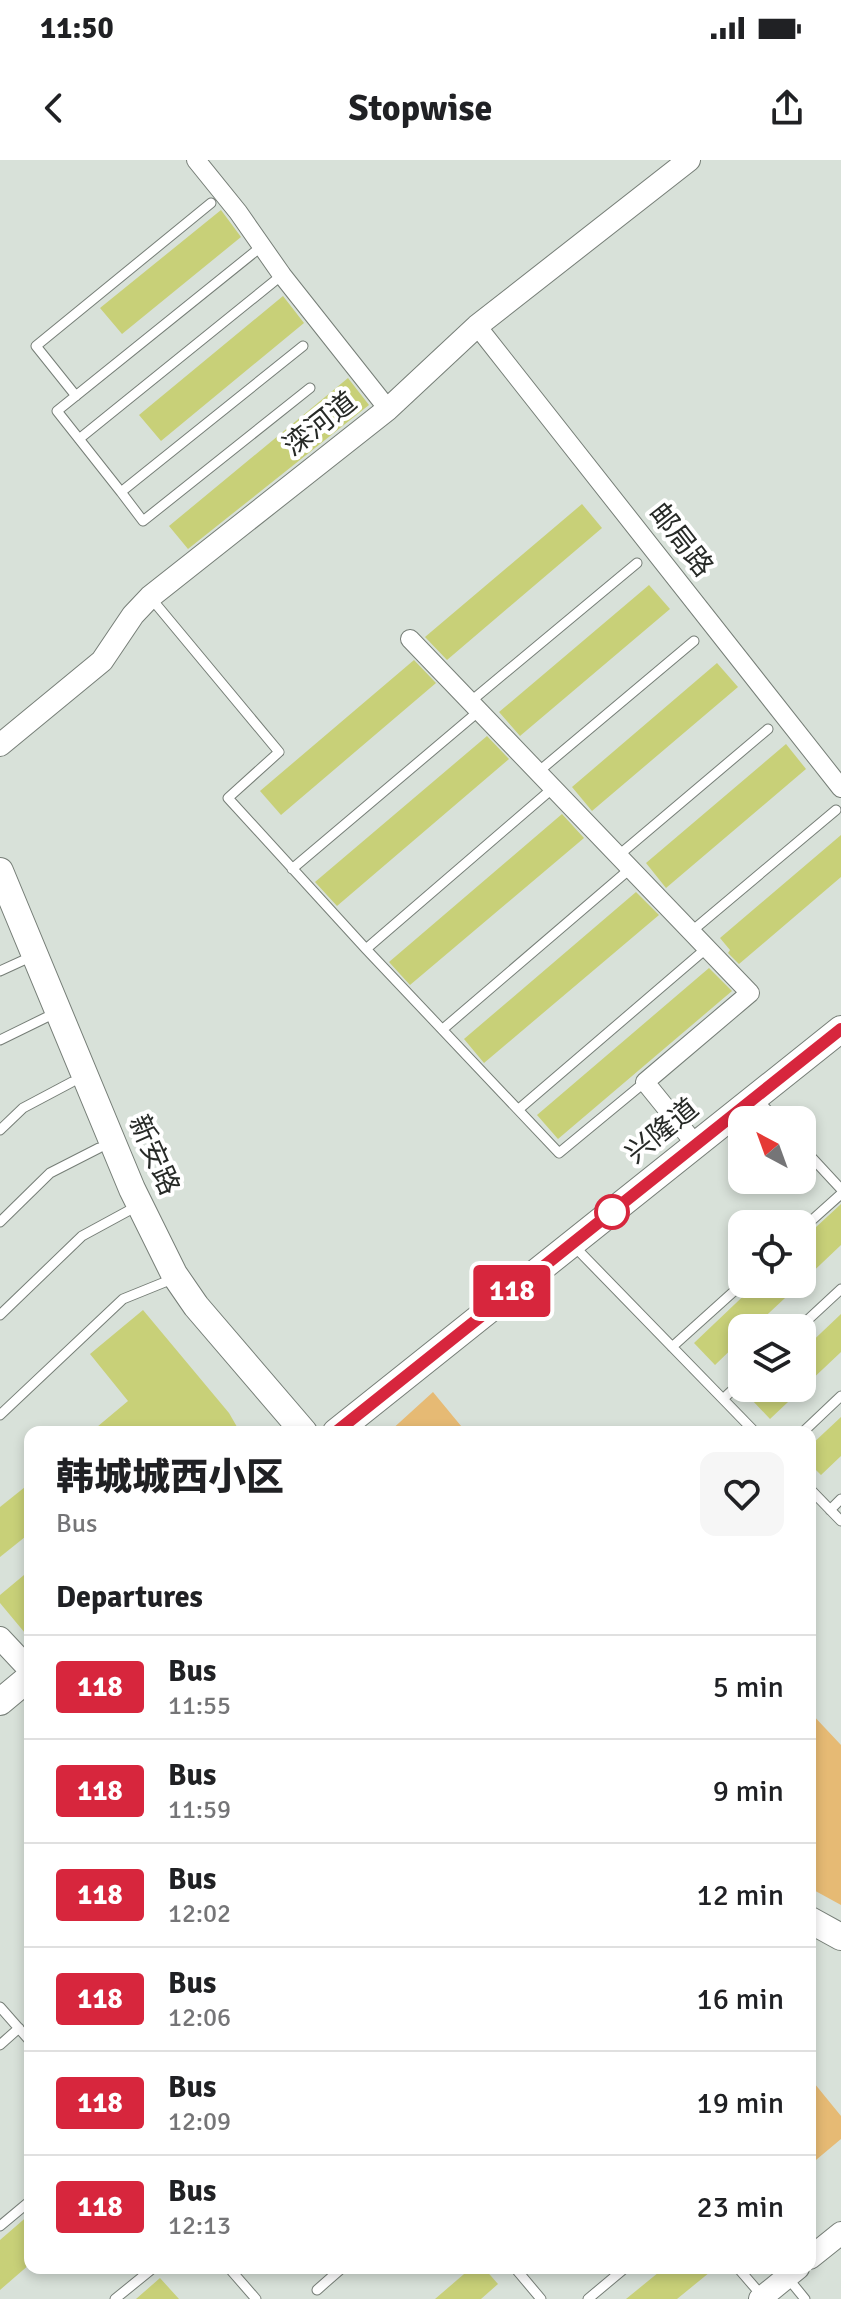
<!DOCTYPE html>
<html lang="en">
<head>
<meta charset="utf-8">
<style>
	body { margin:0; font-family:Signika,"Noto Sans SC",sans-serif; background:#f6f6f6; color:#202124; height:100vh; display:flex; flex-direction:column; font-size:30px; white-space:nowrap }
	* { box-sizing:border-box; margin:0 }
	p { font-size:26px; color:#757577 }
	.icon { flex:none; width:44px; height:44px; fill:none; stroke:currentColor; stroke-width:2; stroke-linecap:round; stroke-linejoin:round }
	.map { position:relative; flex:1; overflow:hidden }
	.details { position:absolute; left:24px; top:1266px; width:792px; height:848px; display:flex; flex-direction:column; background:#fff; border-radius:16px; box-shadow:0 4px 12px #0003 }
	.details>* { flex:none }
	.badge { padding:0 16px; border-radius:6px; font-size:28px; line-height:52px }
	.needle { width:52px; rotate:319deg }
	.buttons { position:absolute; left:728px; top:946px; display:grid; gap:16px }
	.buttons a { display:grid; place-items:center; width:88px; height:88px; border-radius:16px; background:#fff; box-shadow:0 4px 12px #0003; font-size:40px }
	.map>.badge { position:absolute; translate:-50% -50%; box-shadow:0 0 0 4px #fff }
	h2 { padding:0 32px; font-size:30px; line-height:72px }
	.round { display:grid; place-items:center; flex:none; width:84px; height:84px; border-radius:16px; background:#f6f6f6 }
	.headline { display:flex; align-items:center; justify-content:space-between; height:136px; padding:0 32px }
	h1 { font-size:38px; font-weight:800; line-height:60px }
	ul { padding:0; list-style:none }
	li { display:flex; align-items:center; gap:24px; height:104px; padding:0 32px; border-top:2px solid #e0e0e0 }
	li div { flex:1 }
	li b { display:block; font-size:30px }
	li em { font-style:normal }
	li .badge { min-width:88px; font-weight:700; text-align:center }
	.status { display:flex; justify-content:space-between; align-items:center; height:56px; padding:0 40px; background:#fff; direction:ltr }
	.status svg { height:22px; fill:currentColor }
	header { display:flex; justify-content:space-between; align-items:center; height:104px; padding:0 32px; background:#fff; font-size:36px; font-weight:800 }
	.map>svg:first-child { display:block }
	.green { fill:#e6ba74 }
	.building { fill:#c8d078 }
	.lines { fill:none; stroke-linecap:round; stroke-linejoin:round }
	.service-casing { stroke:#767e77; stroke-width:11 }
	.minor-casing { stroke:#767e77; stroke-width:20 }
	.tertiary-casing { stroke:#767e77; stroke-width:24 }
	.secondary-casing { stroke:#767e77; stroke-width:28 }
	.service { stroke:#fff; stroke-width:9 }
	.minor { stroke:#fff; stroke-width:18 }
	.tertiary { stroke:#fff; stroke-width:22 }
	.secondary { stroke:#fff; stroke-width:26 }
	.line-casing { stroke:#fff; stroke-width:18 }
	.line { stroke:#d7263d; stroke-width:12 }
	.stop-dot { fill:#fff; stroke:#d7263d; stroke-width:4 }
	.labels { text-anchor:middle; dominant-baseline:central; stroke-width:8; stroke-linejoin:round; paint-order:stroke }
	.street-label { font-size:28px; fill:#272a27; stroke:#fff }
</style>
</head>
<body>
<div class="status"><b>11:50</b><svg viewBox="0 0 49 12"><path d="M0 12V9h3v3zM5 12V6h3v6zM10 12V3h3v9zM15 12V0h3v12zM26 1h20v11H26zM47 4h2v5h-2z"/></svg></div>
<header><svg class="icon" aria-label="back" viewBox="0 0 24 24"><path d="M15 5l-7 7 7 7"/></svg>Stopwise<svg class="icon" aria-label="share" viewBox="0 0 24 24"><path d="M12 15V3M7 8l5-5 5 5M5 13v7h14v-7"/></svg></header>
<div class="map">
<svg width="841" height="2139" viewBox="0 0 841 2139">
	<rect width="100%" height="100%" fill="#d8e1d9"/>
	<path class="green" d="M 433,1232 L 466,1272 L 389,1272 Z
		M 810,1552 L 841,1585 L 841,1745 L 810,1728 Z
		M 810,1918 L 841,1956 L 841,1979 L 810,2005 Z"/>
	<path class="building" d="M 221,50 L 241,77 L 122,174 L 100,148 Z
		M 283,136 L 304,163 L 161,281 L 139,255 Z
		M 348,218 L 369,245 L 188,389 L 169,366 Z
		M 582,344 L 602,368 L 447,500 L 425,477 Z
		M 649,425 L 670,449 L 520,576 L 499,552 Z
		M 414,500 L 436,523 L 281,655 L 260,631 Z
		M 717,503 L 738,527 L 592,651 L 572,627 Z
		M 487,576 L 509,599 L 337,746 L 315,722 Z
		M 786,584 L 806,609 L 666,728 L 646,703 Z
		M 562,654 L 584,678 L 410,825 L 389,802 Z
		M 841,675 L 841,717 L 739,804 L 728,793 L 730,790 L 720,778 Z
		M 636,732 L 659,755 L 484,903 L 464,879 Z
		M 709,808 L 732,831 L 558,979 L 537,955 Z
		M 841,1044 L 841,1085 L 802,1122 L 802,1080 Z
		M 756,1124 L 800,1124 L 753,1168 L 742,1168 L 742,1179 L 715,1205 L 694,1183 Z
		M 143,1150 L 229,1253 L 240,1272 L 91,1272 L 128,1241 L 90,1194 Z
		M 841,1154 L 841,1192 L 770,1259 L 751,1239 L 763,1228 L 802,1228 L 802,1191 Z
		M 841,1257 L 841,1296 L 821,1315 L 810,1304 L 810,1286 Z
		M 30,1323 L 30,1373 L 0,1397 L 0,1347 Z
		M 30,1410 L 30,1479 L 0,1443 L 0,1435 Z
		M 30,2054 L 30,2104 L 0,2130 L 0,2080 Z
		M 471,2108 L 484,2108 L 498,2124 L 481,2139 L 435,2139 Z
		M 664,2108 L 715,2108 L 677,2139 L 626,2139 Z
		M 160,2118 L 179,2139 L 136,2139 Z"/>
	<g class="lines">
		<defs>
			<path id="service" d="M 262,86 L 57,251 L 121,332 L 303,186
				M 76,236 L 36,186 L 211,43
				M 79,279 L 282,115
				M 121,332 L 143,361 L 310,228
				M 150,437 L 279,592 L 228,638 L 366,789 L 559,993 L 645,922
				M 470,542 L 637,403
				M 538,612 L 694,481
				M 619,695 L 768,569
				M 292,709 L 479,551
				M 692,771 L 836,650
				M 366,789 L 553,628
				M 0,811 L 24,800
				M 443,869 L 631,708
				M 0,880 L 47,857
				M 757,939 L 777,960
				M 519,949 L 708,787
				M 0,970 L 23,948 L 72,922
				M 802,987 L 841,1029
				M 0,1062 L 50,1013 L 99,988
				M 802,1069 L 841,1034
				M 574,1086 L 755,1272
				M 0,1155 L 82,1076 L 128,1051
				M 799,1168 L 841,1129
				M 672,1187 L 742,1124
				M 723,1239 L 742,1221
				M 0,1255 L 123,1139 L 165,1122
				M 803,1272 L 841,1236
				M 810,1329 L 841,1361
				M 830,1350 L 841,1339
				M 0,1847 L 30,1881
				M 0,1885 L 19,1868
				M 0,2066 L 30,2041
				M 229,2108 L 256,2139
				M 515,2108 L 541,2139
				M 738,2108 L 763,2137
				M 787,2117 L 805,2139
				M 317,2130 L 342,2108
				M 115,2139 L 152,2109
				M 588,2139 L 625,2108"/>
			<path id="minor" d="M 196,0 L 238,52 L 282,115 L 388,249
				M 477,166 L 841,628
				M 410,479 L 750,833 L 645,922 L 696,985"/>
			<path id="tertiary" d="M 0,585 L 102,501 L 133,455 L 150,437 L 388,249 L 477,166 L 689,0
				M 0,1478 L 30,1510
				M 810,2098 L 841,2073
				M 760,2139 L 798,2108"/>
			<path id="secondary" d="M 0,711 L 132,1029 L 174,1114 L 196,1146 L 304,1272
				M 336,1272 L 841,869
				M 0,1542 L 30,1517
				M 810,1760 L 841,1777"/>
		</defs>
		<use href="#service" class="service-casing"/>
		<use href="#minor" class="minor-casing"/>
		<use href="#tertiary" class="tertiary-casing"/>
		<use href="#secondary" class="secondary-casing"/>
		<use href="#service" class="service"/>
		<use href="#minor" class="minor"/>
		<use href="#tertiary" class="tertiary"/>
		<use href="#secondary" class="secondary"/>
	</g>
	<g class="lines">
		<defs>
			<path id="line" d="M 336,1272 L 841,869"/>
		</defs>
		<use href="#line" class="line-casing"/>
		<use href="#line" class="line"/>
	</g>
	<circle class="stop-dot" cx="612" cy="1052" r="16"/>
	<g class="labels">
		<g class="street-label">
			<text transform="translate(320 264) rotate(-38)">滦河道</text>
			<text transform="translate(681 380) rotate(52)">邮局路</text>
			<text transform="translate(662 971) rotate(-39)">兴隆道</text>
			<text transform="translate(154 995) rotate(66)">新安路</text>
		</g>
	</g>
</svg>
<div class="buttons">
<a><svg class="needle" viewBox="-14 -14 28 28"><path d="M0-13l5 13h-10z" fill="#e53935"/><path d="M0 13l5-13h-10z" fill="#757577"/></svg></a>
<a><svg class="icon" aria-label="locate" viewBox="0 0 24 24"><circle cx="12" cy="12" r="6"/><path d="M12 2v4M12 18v4M2 12h4M18 12h4"/></svg></a>
<a><svg class="icon" aria-label="layers" viewBox="0 0 24 24"><path d="M12 4l9 5-9 5-9-5zM3 14l9 5 9-5"/></svg></a>
</div>
<b class="badge" style="left:512px;top:1131px;background:#d7263d;color:#fff">118</b>
<section class="details">
<div class="headline"><div><h1>韩城城西小区</h1><p>Bus</p></div><a class="round"><svg class="icon" aria-label="heart" viewBox="0 0 24 24"><path d="M12 20l-8-8c-3-5 5-10 8-4 3-6 11-1 8 4z"/></svg></a></div>
<h2>Departures</h2>
<ul>
<li><span class="badge" style="background:#d7263d;color:#fff">118</span><div><b>Bus</b><p>11:55</p></div><em>5 min</em></li>
<li><span class="badge" style="background:#d7263d;color:#fff">118</span><div><b>Bus</b><p>11:59</p></div><em>9 min</em></li>
<li><span class="badge" style="background:#d7263d;color:#fff">118</span><div><b>Bus</b><p>12:02</p></div><em>12 min</em></li>
<li><span class="badge" style="background:#d7263d;color:#fff">118</span><div><b>Bus</b><p>12:06</p></div><em>16 min</em></li>
<li><span class="badge" style="background:#d7263d;color:#fff">118</span><div><b>Bus</b><p>12:09</p></div><em>19 min</em></li>
<li><span class="badge" style="background:#d7263d;color:#fff">118</span><div><b>Bus</b><p>12:13</p></div><em>23 min</em></li>
</ul>
</section>
</div>
</body>
</html>
